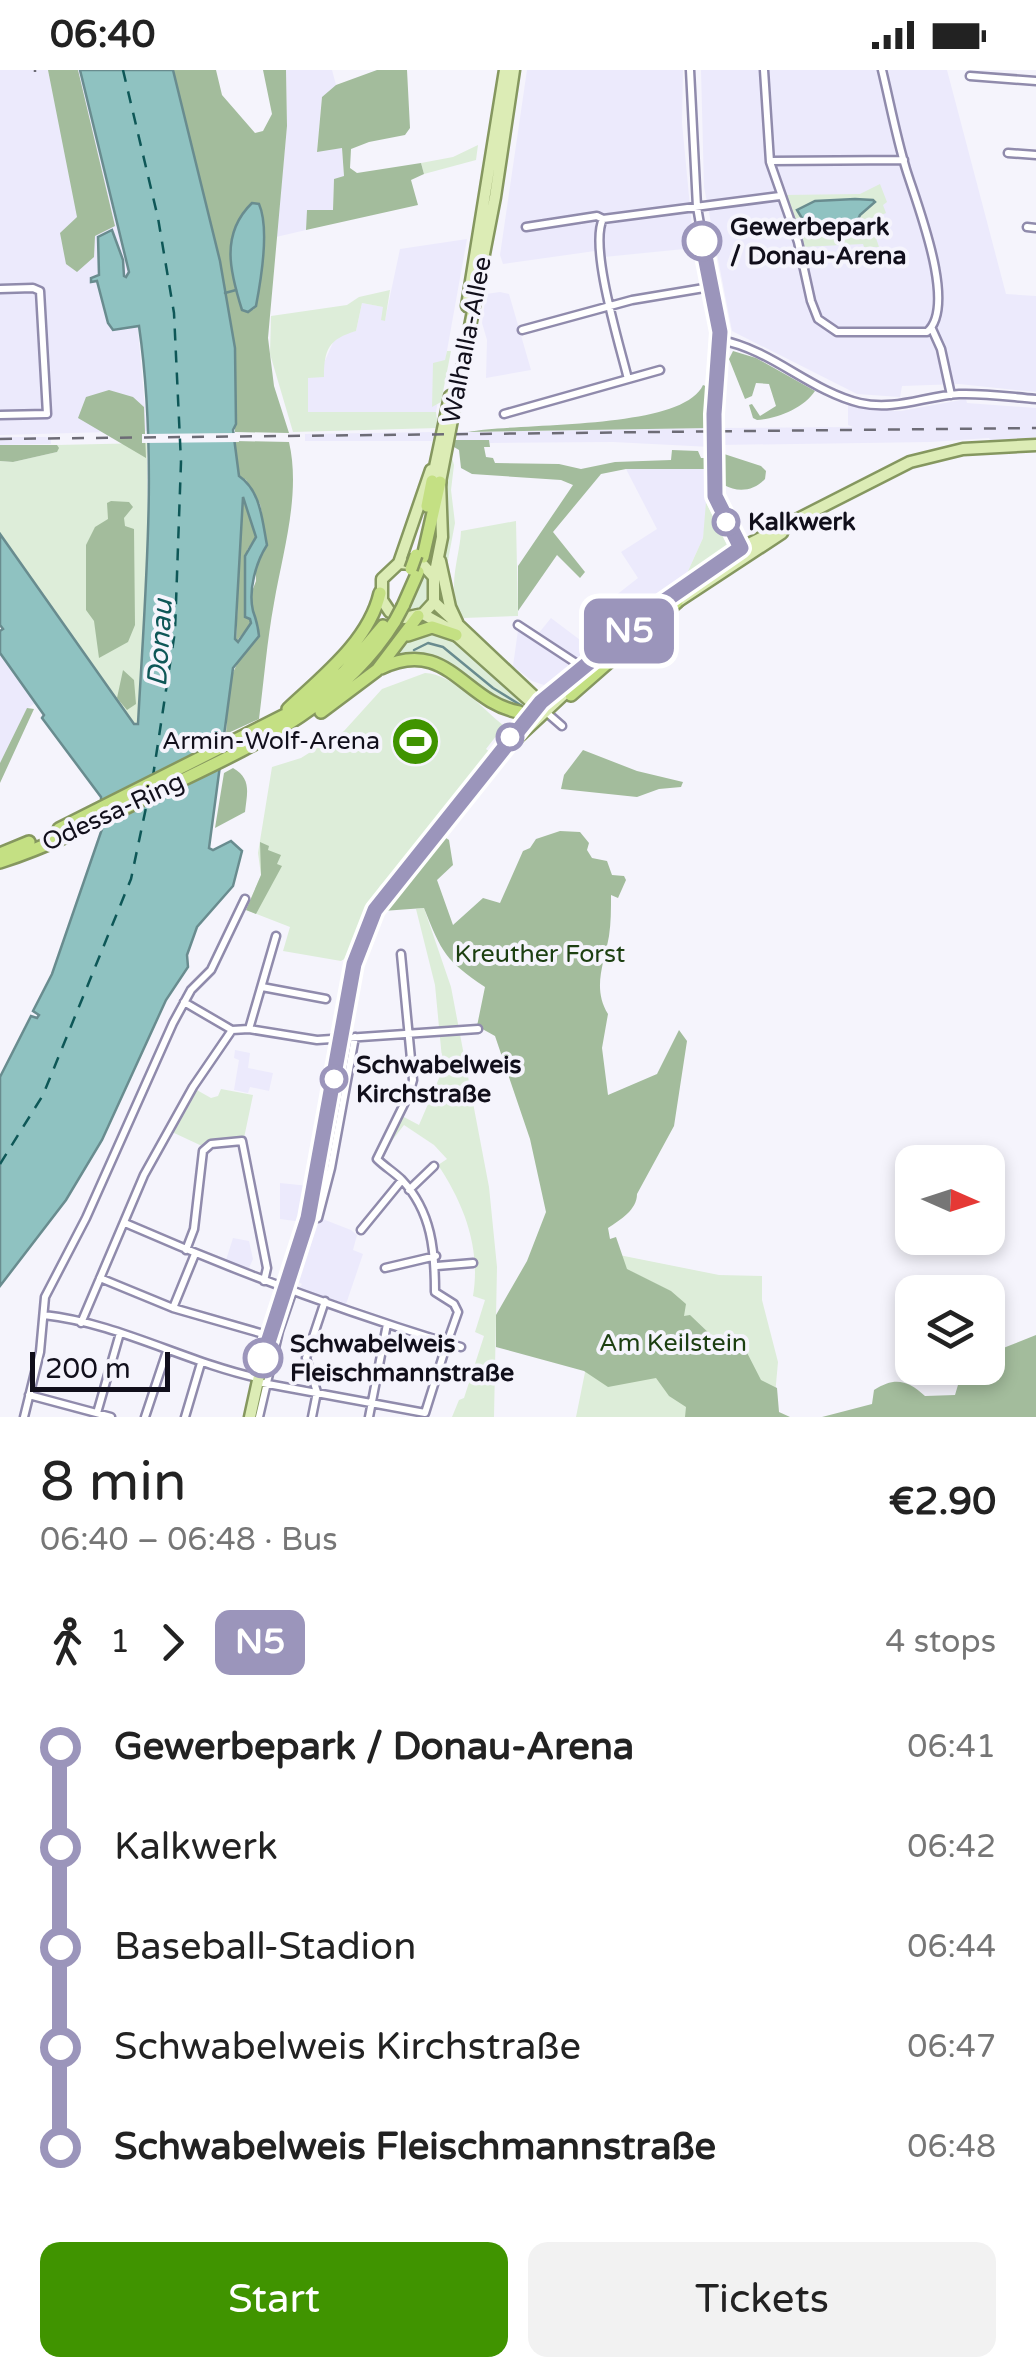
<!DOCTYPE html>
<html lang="en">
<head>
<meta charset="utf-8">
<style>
	body { margin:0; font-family:"Varela Round",sans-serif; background:#f2f2f2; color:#222; height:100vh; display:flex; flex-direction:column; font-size:38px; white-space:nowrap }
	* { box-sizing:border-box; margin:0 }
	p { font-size:32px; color:#767676 }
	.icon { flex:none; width:55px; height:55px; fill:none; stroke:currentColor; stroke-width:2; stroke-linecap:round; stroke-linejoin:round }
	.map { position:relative; height:1347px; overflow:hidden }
	.panel { display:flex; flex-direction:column; background:#fff; flex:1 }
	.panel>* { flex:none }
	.badge { padding:0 20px; border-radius:15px; font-size:35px; line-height:65px }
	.needle { width:65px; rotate:93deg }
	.controls { position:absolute; left:895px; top:1075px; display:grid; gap:20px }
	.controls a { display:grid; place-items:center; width:110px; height:110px; border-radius:20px; background:#fff; box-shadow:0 5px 15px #0003; font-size:50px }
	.scale { position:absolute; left:30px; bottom:25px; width:140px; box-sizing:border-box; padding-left:10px; border:5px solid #110f1b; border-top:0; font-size:28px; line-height:35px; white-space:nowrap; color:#110f1b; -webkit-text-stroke:8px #f5f4fc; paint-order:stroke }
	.map>.badge { position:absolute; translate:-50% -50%; box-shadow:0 0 0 5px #fff }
	.legs { display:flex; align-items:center; gap:15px; height:110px; padding:0 40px; font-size:32px }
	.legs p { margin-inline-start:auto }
	.head { display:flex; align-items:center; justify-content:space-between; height:170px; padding:0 40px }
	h1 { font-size:55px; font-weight:600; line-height:75px }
	.action { display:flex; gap:20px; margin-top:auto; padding:20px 40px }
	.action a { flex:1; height:115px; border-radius:20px; background:#409400; color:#fff; font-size:40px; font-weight:600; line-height:115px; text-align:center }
	.action a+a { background:#f2f2f2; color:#222 }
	ul { padding:0 40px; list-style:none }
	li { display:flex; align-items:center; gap:35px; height:100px; font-size:38px }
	li i { display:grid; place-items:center; width:15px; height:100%; margin:0 12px; background:currentColor }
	li i::after { content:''; width:25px; height:25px; margin:-12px; border:8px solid; border-radius:50%; background:#fff }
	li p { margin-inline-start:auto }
	li:first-child i { background:linear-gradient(#0000 50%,currentColor 0) }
	li:last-child i { background:linear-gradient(currentColor 50%,#0000 0) }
	.status { display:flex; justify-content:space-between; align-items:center; height:70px; padding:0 50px; background:#fff; direction:ltr }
	.status svg { height:28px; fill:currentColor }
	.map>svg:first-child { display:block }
	.built { fill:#eceafc }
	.green { fill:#ddedd9 }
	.forest { fill:#a3bc9c; fill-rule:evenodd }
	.water { fill:#8fc2c1; stroke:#698c8f; stroke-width:2.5; fill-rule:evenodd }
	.pier { fill:#f5f4fc }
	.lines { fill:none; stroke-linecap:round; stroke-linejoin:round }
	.stream { stroke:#698c8f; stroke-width:2.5 }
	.ferry { stroke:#0e5757; stroke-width:2.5; stroke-dasharray:12 10; stroke-linecap:butt }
	.minor-casing { stroke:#908bac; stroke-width:11 }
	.major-casing { stroke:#85975f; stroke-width:15 }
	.highway-casing { stroke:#85975f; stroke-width:16 }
	.minor { stroke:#fff; stroke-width:6 }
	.major { stroke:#dcecb5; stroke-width:10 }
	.highway { stroke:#c4e083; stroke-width:11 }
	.rail { stroke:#6d6c76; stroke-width:2.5; stroke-dasharray:12 12; stroke-linecap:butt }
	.highway-bridge-casing { stroke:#85975f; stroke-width:16; stroke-linecap:butt }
	.highway-bridge { stroke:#c4e083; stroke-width:11 }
	.line-1-casing { stroke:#fff; stroke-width:22 }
	.line-1 { stroke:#9b95bb; stroke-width:15 }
	.stop-1-dot { fill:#fff; stroke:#9b95bb; stroke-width:5 }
	.labels { text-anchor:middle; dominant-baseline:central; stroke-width:8; stroke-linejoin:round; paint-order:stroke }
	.stop-label { font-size:25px; font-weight:bold; fill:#110f1b; stroke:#f5f4fc; text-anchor:start }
	.street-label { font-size:25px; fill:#110f1b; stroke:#f5f4fc }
	.poi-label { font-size:25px; fill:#110f1b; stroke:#f5f4fc; text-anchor:end }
	.park-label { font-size:25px; fill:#1c3f11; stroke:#f5f4fc }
	.water-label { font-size:28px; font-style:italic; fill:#0e5757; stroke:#f5f4fc }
</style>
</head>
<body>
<div class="status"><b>06:40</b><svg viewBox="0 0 49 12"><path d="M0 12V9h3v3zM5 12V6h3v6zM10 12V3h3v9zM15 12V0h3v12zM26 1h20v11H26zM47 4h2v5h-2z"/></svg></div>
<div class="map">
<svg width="1036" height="1347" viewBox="0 0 1036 1347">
	<rect width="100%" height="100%" fill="#f5f4fc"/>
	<path class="built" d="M 0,0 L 80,0 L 129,202 L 126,207 L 123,206 L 116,167 L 98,167 L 99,206 L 92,211 L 97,210 L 108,253 L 136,237 L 147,361 L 0,365 Z
		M 286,0 L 332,0 L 336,15 L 322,27 L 317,81 L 342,78 L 344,107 L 334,109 L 333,140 L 308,140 L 306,160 L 276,167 L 287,56 Z
		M 527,0 L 683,0 L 682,53 L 694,178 L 604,187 L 602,180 L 503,194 L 500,185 Z
		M 701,0 L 947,0 L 1006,224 L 1036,226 L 1036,322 L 959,314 L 902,316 L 900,327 L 857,324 L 732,261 L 704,117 Z
		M 467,169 L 436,342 L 308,343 L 308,308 L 324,293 L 334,270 L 340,264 L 356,261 L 362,233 L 383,237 L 385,250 L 400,179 Z
		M 500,222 L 509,224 L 531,300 L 486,308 L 487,270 L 482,253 L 486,224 Z
		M 966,329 L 967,333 L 1036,338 L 1036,367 L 991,372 L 989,368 L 931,372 L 719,375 L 718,358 L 853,357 L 848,355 L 848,334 L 872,340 L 901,341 Z
		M 710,358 L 711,377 L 613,372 L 490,373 L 488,370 L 457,370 L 457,362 Z
		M 435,362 L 434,371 L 305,371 L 305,364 Z
		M 0,367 L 46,367 L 51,368 L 51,374 L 0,375 Z
		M 626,399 L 704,399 L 709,424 L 703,468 L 684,510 L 633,549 L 615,526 L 638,508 L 621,482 L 657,459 Z
		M 551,548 L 592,579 L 544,615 L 532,611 L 513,596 L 519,553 L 538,564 Z
		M 0,583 L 35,633 L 27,639 L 0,693 Z
		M 235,980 L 250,983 L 248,998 L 273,1003 L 269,1021 L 250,1017 L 248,1023 L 234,1020 L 239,990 L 234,988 Z
		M 280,1113 L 309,1116 L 302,1152 L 280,1149 Z
		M 320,1148 L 351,1160 L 357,1165 L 353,1180 L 363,1184 L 343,1243 L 294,1226 L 302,1214 L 298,1212 Z
		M 233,1168 L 249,1171 L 253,1189 L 249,1198 L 226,1190 Z"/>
	<path class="green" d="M 478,75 L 476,90 L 424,104 L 421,93 L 453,87 Z
		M 880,114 L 887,132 L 883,135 L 886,143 L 870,150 L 879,177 L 864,177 L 863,174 L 802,177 L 783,125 L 860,124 Z
		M 390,220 L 385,251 L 381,250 L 383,237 L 362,233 L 356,261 C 329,269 324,279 324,307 L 308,308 L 308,342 L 436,342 L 438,358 L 293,362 L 270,284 L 271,246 L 347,235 L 359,227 Z
		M 447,281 L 451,281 L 441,332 L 432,337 L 433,293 L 445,290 Z
		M 147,373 L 148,484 L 138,654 L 134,655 L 0,464 L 0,391 L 13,392 L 57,382 L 57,375 Z
		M 451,384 L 454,395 L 451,420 L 455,453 L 445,506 L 442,491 L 446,456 L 444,425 Z
		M 706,432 L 727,475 L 712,491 L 684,510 L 703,468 Z
		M 516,451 L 518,546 L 464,548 C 444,522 460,488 461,461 Z
		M 423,501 L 431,512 L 429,537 L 404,546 Z
		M 422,561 L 449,564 L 526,635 L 522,639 L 506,636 L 439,591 L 386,594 L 408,569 Z
		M 425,603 C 453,604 483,639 504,656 L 486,679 L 490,682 L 487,687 L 413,780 L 380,816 L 354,866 L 349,886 L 341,891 L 283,881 L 290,857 L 246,840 L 261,805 L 258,783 L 272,697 L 301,688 L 344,661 L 382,619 Z
		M 424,838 L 451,917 L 489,1117 L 497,1197 L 494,1347 L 452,1347 L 459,1330 L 464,1328 L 484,1266 L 475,1262 L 485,1230 L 473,1226 C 481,1178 464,1134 438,1095 L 447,1089 L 434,1075 L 404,1055 L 381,1085 L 402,1046 L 419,1055 L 443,999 L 435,915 L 416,839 Z
		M 349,973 L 352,974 C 338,1054 323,1131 296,1207 L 292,1206 L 312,1145 L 345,978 Z
		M 195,1019 L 211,1028 L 218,1026 L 221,1019 L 253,1025 L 244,1068 L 212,1071 L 202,1076 L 172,1062 Z
		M 609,1183 L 719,1205 L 762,1206 L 762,1230 L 778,1292 L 773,1347 L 576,1347 Z"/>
	<path class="forest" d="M 48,0 L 78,0 L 115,156 L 95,166 L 94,187 L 77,202 L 66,194 L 60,163 L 77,147 Z
		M 173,0 L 216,0 L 222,25 L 255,63 L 263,61 L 272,44 L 263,0 L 286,0 L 287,56 L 268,268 L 274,316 L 289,363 L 235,362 L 235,278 L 220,191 ZM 259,135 C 268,154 263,222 253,240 L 242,240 C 226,187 223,178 259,135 Z
		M 377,0 L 407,0 L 410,58 L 405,65 L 369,72 L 351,79 L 350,98 L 357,103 L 421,93 L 424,104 L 411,110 L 418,135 L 306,160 L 307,140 L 333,140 L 334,109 L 344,106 L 342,78 L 317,82 L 322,27 L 336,15 Z
		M 733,281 L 756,288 L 815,321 C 804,338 777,349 757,350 L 753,348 L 749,335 L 752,334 L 760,346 L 776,336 L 769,314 L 756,313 L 752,326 L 745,329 L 729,289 Z
		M 703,315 L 708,317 L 710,358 L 468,362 C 519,352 682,361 703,315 Z
		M 109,320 L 133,327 L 144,337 L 146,388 L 78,348 L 86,327 Z
		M 454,370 L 489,370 L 490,377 L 484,377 L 486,387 L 493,388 L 495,393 L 559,394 L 581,399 L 615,392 L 671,390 L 672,380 L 698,381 L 701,388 L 709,388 L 709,399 L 626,399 L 601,404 L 553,462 L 585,502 L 580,508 L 557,485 L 518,541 L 518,496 L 573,415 L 561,410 L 472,404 L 461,398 L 459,380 L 454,377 Z
		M 235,371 L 289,372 C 301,424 283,481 274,533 C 267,571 264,610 259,649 L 226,664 C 229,623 224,600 256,571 L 251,524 L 256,511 L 255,493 L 262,444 L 260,434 L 246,410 L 239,406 Z
		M 0,375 L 57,375 L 59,378 L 57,382 L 13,392 L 0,391 Z
		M 718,382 L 761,396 L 766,401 L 765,409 C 754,421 738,423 724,415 L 720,408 Z
		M 242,427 L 256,467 L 247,480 L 251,553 L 236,572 Z
		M 111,431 L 129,432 L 133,437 L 124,448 L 125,456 L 134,459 L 135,555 L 128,572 L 99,588 L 94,551 L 86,540 L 86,475 L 95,457 L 108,449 L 107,433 Z
		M 123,600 L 134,610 L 136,634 L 127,640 L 117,628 Z
		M 27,638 L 34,639 L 0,713 L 0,693 Z
		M 583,680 L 637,701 L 683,712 L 681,717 L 659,719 L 637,727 L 561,719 L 564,705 Z
		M 233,698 C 252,709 247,723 245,742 L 215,758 L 224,703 Z
		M 560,761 L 580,762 L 589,773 L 587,780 L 592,788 L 607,791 L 612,805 L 624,806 L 626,810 L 618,828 L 611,825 C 611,839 611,853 609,866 C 604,894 592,918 608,944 L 602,978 L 608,1025 L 657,1004 L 679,960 L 687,971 L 674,1056 L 637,1124 C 637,1140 620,1150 608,1158 L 610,1169 L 616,1167 L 627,1199 L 671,1221 L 686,1234 L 684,1246 L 690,1245 L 713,1267 L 740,1269 L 761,1310 L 777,1318 L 779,1342 L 790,1347 L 685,1347 L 686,1337 L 669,1326 L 656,1308 L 608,1317 L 584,1301 L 496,1277 L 496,1245 L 527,1191 L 546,1142 L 530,1069 L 495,966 L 477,956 L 485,917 C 445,890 442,883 424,838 L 383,841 L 406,808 L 443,766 L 449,770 L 453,795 L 437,810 L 453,855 L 483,828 L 500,833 L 523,781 L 530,778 L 536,769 Z
		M 260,772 L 269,776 L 268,780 L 281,785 L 277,794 L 282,796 L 256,844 L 246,840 L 261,805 Z
		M 1036,1265 L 1036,1347 L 822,1347 L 872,1334 L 874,1320 C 895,1307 907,1310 925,1326 L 955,1325 L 963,1298 L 988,1298 L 988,1284 Z"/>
	<path class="water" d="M 80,0 L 173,0 L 220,191 L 235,278 L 236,354 L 233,360 L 239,406 C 261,421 262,450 267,475 C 256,492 248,520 253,541 C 256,549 258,556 259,566 L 233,598 L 209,778 L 213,780 L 231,771 L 242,781 L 233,816 L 197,857 L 187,885 L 188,897 L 166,930 L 102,1070 L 66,1130 L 0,1216 L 0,1007 L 31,946 L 37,948 L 39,945 L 33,941 L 52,904 L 102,759 L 101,727 L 42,648 L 44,645 L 0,583 L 0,561 L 3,559 L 0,555 L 0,464 L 134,654 L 138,654 C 145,523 158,387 139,256 L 113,260 L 108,253 L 97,211 L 91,212 L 91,208 L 99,205 L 98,167 L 112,160 L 123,190 L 124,206 L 126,207 L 129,202 ZM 243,427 L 256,467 L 245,486 L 245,547 L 250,549 L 251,553 L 238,572 L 235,569 Z
		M 855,129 L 873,130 L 875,132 L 860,145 L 856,154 C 844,156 818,163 809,160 L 797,140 L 815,131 Z
		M 252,133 L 259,134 C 270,159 261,210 256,236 L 248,242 L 242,240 C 230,202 220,164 252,133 Z"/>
	<path class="pier" d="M 238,363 L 239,372 L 142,373 L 142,364 Z"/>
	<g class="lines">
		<path class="stream" d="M 225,223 L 236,220
			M 414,580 L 428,573 L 443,577 L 493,618 L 522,636"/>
		<path class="ferry" d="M 123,0 L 158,148 L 174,243 L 181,392 L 175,561 L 153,706
			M 0,1094 L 43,1025 L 131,809 L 147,733"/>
		<defs>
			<path id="minor" d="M 690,0 L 697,137 L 719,262 L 714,345 L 715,426 L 740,477
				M 764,0 L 770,92 L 798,172 L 811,231 L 818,249 L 837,262 L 927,262 C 958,236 916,132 906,99 C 896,66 890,33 882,0
				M 970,6 L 1036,11
				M 1008,83 L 1036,85
				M 770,91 L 904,90
				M 603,149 C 589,177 620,276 628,309
				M 526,157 L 597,146 L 603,149 L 780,126
				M 1027,157 L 1036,158
				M 0,219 L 33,218 L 40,221 L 47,344 L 0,345
				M 932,259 L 941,279 L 951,325
				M 522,260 L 632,230 L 710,217
				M 720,270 C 771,279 810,321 860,333 C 895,341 925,326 959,324 C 984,323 1011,327 1036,329
				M 504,344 L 660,300
				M 518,555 L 582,597
				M 546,642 L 562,656
				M 401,884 L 413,1010 L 409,1024 L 377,1089 C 385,1097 394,1102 402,1110 C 432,1142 435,1181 435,1222 L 454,1234 L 458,1242 L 447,1273 L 461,1277
				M 262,917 L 326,929
				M 184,932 L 232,960 L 249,959 L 317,970 L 478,959
				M 249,959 L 276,866
				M 409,1120 L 434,1096
				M 318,1148 L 331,1098 L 355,967
				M 125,1153 C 230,1199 337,1239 447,1273 L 425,1343 L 257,1312
				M 361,1160 L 402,1110
				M 186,1180 L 194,1159 L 203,1081 L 211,1074 L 242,1071 L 267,1198 L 264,1211
				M 437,1196 L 473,1193
				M 385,1198 L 436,1186
				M 100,1208 L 173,1238 L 267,1265
				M 173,1238 L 195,1184
				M 44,1245 C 118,1253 185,1292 258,1308
				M 81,1253 L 144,1105 L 193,1017 L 232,960
				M 29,1325 L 111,1347
				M 97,1343 L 120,1263
				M 24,1347 L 40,1282 L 45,1227 L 86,1148 L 173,953 L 191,920 L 211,900 L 245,829
				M 145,1347 L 167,1281
				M 185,1347 L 201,1293
				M 259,1347 L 279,1261 L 293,1220
				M 312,1347 L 317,1322 L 306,1288 L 325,1231
				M 369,1347 L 387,1254"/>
			<path id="major" d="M 467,236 L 505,0
				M 432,411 L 450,326
				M 440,491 L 450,537 L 457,552
				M 399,493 L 431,400
				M 434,507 L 423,495 L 399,493 L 382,509 L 382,530 L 390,542 L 404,548 L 423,544 L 434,532 L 434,507 L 442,467 L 440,412 L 495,127 L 514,0
				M 434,532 L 542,634
				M 671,536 L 782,463
				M 423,544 L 448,558 L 540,640
				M 515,670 L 576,613
				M 250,1347 L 268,1265 L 310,1137 L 354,894 L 369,851 L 383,828 L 529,645 L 551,623 L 663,532 L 741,478 L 910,392 L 963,379 L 1036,375"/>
			<path id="highway" d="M 427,436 L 432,411
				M 423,487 L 440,412
				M 403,536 L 418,502
				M 408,565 L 432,557 L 456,565
				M 381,598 C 447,566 464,632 519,642
				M 571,625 L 677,532
				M 288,639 C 322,607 369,571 380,523
				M 321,642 L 377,600 L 418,546
				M 59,759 L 303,636 L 344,602 L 383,556
				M 0,784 L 29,772
				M 0,792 C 53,775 105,748 155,723 C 245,679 340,640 395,551"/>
		</defs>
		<use href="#minor" class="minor-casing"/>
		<use href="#major" class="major-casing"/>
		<use href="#highway" class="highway-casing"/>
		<use href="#minor" class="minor"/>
		<use href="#major" class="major"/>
		<use href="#highway" class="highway"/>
		<path class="rail" d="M 35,0 L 35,2
			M 0,369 L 1036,358"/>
		<defs>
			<path id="highway-bridge" d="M 411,499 L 416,485
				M 395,551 L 403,536"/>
		</defs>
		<use href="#highway-bridge" class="highway-bridge-casing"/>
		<use href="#highway-bridge" class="highway-bridge"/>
	</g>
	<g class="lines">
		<defs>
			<path id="line-1" d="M 263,1288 L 308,1148 L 354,894 L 375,840 L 541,632 L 663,532 L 741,478 L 715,426 L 714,344 L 720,262 L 702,171"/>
		</defs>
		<use href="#line-1" class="line-1-casing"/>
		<use href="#line-1" class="line-1"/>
	</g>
	<defs>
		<symbol id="stadium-disc" viewBox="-11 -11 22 22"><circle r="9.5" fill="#409400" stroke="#f5f4fc"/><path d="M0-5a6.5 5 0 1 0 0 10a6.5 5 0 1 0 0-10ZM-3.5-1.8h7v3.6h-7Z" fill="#fff"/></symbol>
	</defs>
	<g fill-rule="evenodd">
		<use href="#stadium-disc" x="388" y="644" width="55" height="55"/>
	</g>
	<g class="stop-1-dot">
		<circle cx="702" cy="171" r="18"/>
		<circle cx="726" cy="452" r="12"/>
		<circle cx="510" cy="667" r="12"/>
		<circle cx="334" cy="1009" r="12"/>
		<circle cx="263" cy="1288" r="18"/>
	</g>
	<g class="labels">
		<g class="stop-label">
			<text x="730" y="157">Gewerbepark<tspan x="730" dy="29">/ Donau-Arena</tspan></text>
			<text x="748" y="452">Kalkwerk</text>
			<text x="356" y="995">Schwabelweis<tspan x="356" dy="29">Kirchstraße</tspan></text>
			<text x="290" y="1274">Schwabelweis<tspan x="290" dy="29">Fleischmannstraße</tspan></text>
		</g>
		<g class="street-label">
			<text transform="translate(467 270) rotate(-79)">Walhalla-Allee</text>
			<text transform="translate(113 742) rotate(-25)">Odessa-Ring</text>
		</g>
		<g class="poi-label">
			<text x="380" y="671">Armin-Wolf-Arena</text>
		</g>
		<g class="park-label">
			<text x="540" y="884">Kreuther Forst</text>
			<text x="673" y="1273">Am Keilstein</text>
		</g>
		<g class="water-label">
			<text transform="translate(160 573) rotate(-86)">Donau</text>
		</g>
	</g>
</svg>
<div class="controls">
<a><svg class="needle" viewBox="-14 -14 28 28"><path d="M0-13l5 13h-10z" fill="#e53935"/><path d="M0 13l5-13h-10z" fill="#767676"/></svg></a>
<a><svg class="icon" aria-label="layers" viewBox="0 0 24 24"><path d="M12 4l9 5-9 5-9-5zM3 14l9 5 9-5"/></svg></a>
</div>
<div class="scale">200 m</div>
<b class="badge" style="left:629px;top:561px;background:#9b95bb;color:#fff">N5</b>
</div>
<section class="panel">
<div class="head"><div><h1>8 min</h1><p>06:40 – 06:48 · Bus</p></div><b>€2.90</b></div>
<div class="legs"><svg class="icon" aria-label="walk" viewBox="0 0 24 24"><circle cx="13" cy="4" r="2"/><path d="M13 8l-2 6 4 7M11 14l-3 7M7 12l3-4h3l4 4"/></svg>1<svg class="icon" aria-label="forward" viewBox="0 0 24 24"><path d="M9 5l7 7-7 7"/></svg><b class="badge" style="background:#9b95bb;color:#fff">N5</b><p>4 stops</p></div>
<ul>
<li><i style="color:#9b95bb"></i><b>Gewerbepark / Donau-Arena</b><p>06:41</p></li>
<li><i style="color:#9b95bb"></i><span>Kalkwerk</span><p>06:42</p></li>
<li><i style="color:#9b95bb"></i><span>Baseball-Stadion</span><p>06:44</p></li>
<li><i style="color:#9b95bb"></i><span>Schwabelweis Kirchstraße</span><p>06:47</p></li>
<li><i style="color:#9b95bb"></i><b>Schwabelweis Fleischmannstraße</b><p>06:48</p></li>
</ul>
<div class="action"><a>Start</a><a>Tickets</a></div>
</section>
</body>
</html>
